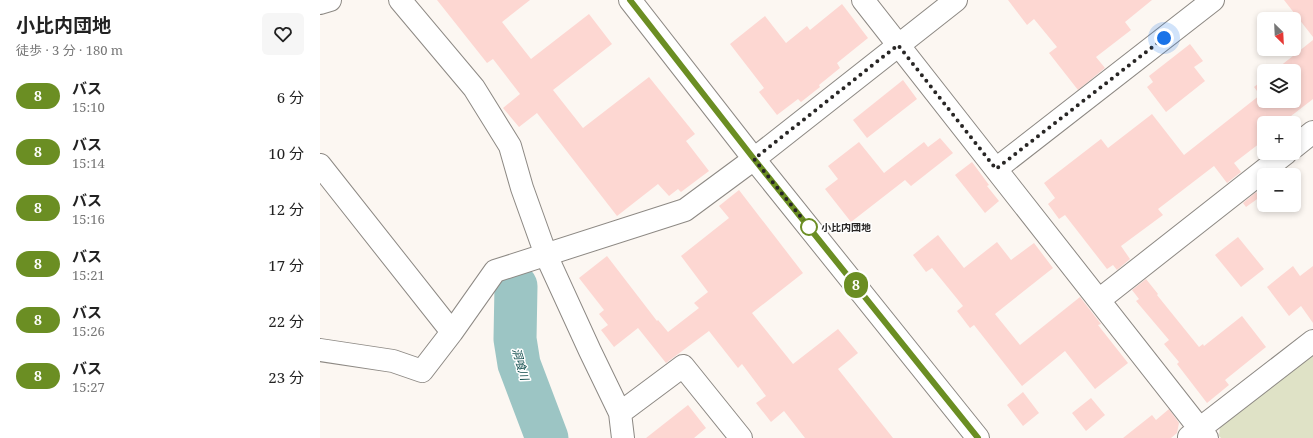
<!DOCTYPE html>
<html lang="ja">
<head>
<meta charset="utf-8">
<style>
	body { margin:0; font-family:"Noto Serif","Noto Sans JP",serif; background:#f6f6f6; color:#222; height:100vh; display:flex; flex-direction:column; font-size:15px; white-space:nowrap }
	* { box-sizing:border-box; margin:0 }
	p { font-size:13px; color:#767676 }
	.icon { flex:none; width:22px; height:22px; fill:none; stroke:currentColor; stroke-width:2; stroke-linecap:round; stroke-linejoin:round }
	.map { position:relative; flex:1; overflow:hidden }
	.side { display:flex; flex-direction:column; background:#fff; width:320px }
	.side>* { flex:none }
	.badge { padding:0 8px; border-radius:13px; font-size:14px; line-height:26px }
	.needle { width:26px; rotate:156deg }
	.controls { position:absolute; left:937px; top:12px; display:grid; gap:8px }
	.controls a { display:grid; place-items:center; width:44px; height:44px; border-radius:6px; background:#fff; box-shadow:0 2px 6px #0003; font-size:20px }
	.you { position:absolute; width:20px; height:20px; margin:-10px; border:3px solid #fff; border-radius:50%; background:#1a73e8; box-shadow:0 0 0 6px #1a73e833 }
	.map>.badge { position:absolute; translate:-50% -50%; box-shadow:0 0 0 2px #fff }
	.round { display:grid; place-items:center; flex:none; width:42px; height:42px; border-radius:6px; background:#f6f6f6 }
	.overview { display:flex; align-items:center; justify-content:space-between; height:68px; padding:0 16px }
	h1 { font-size:19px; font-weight:700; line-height:30px }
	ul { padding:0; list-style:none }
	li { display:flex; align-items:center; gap:12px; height:56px; padding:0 16px }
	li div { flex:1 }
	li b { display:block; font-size:15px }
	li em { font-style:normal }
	li .badge { min-width:44px; font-weight:700; text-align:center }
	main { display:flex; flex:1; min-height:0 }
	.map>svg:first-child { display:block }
	.green { fill:#dfe2c6 }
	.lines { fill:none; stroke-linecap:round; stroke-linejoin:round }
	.river { stroke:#9cc5c4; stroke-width:43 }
	.building { fill:#fdd7d2 }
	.minor-casing { stroke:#8d8984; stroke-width:24 }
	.minor { stroke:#fff; stroke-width:22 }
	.line-casing { stroke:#fff; stroke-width:9 }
	.line { stroke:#6b8e23; stroke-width:6 }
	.walk { stroke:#282625; stroke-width:4; stroke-dasharray:0 7.2 }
	.stop-dot { fill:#fff; stroke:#6b8e23; stroke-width:2 }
	.labels { text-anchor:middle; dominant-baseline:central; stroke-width:3; stroke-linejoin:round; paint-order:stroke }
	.stop-label { font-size:10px; font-weight:bold; fill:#282625; stroke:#fff; text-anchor:start }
	.water-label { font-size:11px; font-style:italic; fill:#0d4a4a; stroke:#fff }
</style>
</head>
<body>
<main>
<section class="side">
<div class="overview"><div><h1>小比内団地</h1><p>徒歩 · 3 分 · 180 m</p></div><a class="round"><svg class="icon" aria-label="heart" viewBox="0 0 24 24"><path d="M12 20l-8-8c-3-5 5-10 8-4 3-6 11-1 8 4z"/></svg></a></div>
<ul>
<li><span class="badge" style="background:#6b8e23;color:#fff">8</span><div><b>バス</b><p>15:10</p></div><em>6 分</em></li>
<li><span class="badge" style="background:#6b8e23;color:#fff">8</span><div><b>バス</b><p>15:14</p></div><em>10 分</em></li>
<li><span class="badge" style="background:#6b8e23;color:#fff">8</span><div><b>バス</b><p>15:16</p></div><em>12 分</em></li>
<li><span class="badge" style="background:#6b8e23;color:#fff">8</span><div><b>バス</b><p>15:21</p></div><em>17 分</em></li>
<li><span class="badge" style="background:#6b8e23;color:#fff">8</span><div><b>バス</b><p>15:26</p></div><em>22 分</em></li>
<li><span class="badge" style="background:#6b8e23;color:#fff">8</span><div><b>バス</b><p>15:27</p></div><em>23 分</em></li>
</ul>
</section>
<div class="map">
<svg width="993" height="438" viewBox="0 0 993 438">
	<rect width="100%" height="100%" fill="#fcf7f2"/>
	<path class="green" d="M 993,353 L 993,438 L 901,438 L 899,436 L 900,426 Z"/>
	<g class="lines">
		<path class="river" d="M 196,286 L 195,339 L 199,364 L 227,438"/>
	</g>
	<path class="building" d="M 117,0 L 210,0 L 182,22 L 211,59 L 269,14 L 292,44 L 233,90 L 263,128 L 329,77 L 375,134 L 366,141 L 389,171 L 361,192 L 358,189 L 349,196 L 338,184 L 297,216 L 217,113 L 199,127 L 183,108 L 200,94 L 173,59 L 167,63 Z
		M 688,0 L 832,0 L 805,22 L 811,30 L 776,57 L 785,68 L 758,90 L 729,53 L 737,47 L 714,19 L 707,25 Z
		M 964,0 L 993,0 L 993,37 Z
		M 522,4 L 548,38 L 517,63 L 520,68 L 499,85 L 500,87 L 481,102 L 478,99 L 457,115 L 439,92 L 444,88 L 410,44 L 445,16 L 466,43 L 487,26 L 490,30 Z
		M 993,40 L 993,99 L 962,123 L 944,123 L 944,140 L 914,163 L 921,172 L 907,183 L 894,166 L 838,209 L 843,215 L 801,246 L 810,259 L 797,270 L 793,265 L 787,269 L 745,215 L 739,219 L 728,204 L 735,198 L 724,183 L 781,139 L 788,148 L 832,114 L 864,155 L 940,95 L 934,87 L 944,79 L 944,101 L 974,101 L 974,71 L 954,71 Z
		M 870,44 L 883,61 L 874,67 L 885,81 L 846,112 L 827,87 L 833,82 L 829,76 Z
		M 583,80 L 597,99 L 547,138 L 533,120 Z
		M 620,138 L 633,153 L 591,186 L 585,180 L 531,222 L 505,189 L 518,179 L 508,166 L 539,142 L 564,173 L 604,142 L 608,147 Z
		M 652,162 L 669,185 L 667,186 L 679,201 L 665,213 L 635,175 Z
		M 419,190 L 483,273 L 432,313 L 473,364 L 518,329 L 538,353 L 518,369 L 573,438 L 485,438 L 464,411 L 451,422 L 436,403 L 446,396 L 422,364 L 418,368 L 389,331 L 346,363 L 318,328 L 294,347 L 281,330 L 288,325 L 279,314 L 284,310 L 259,278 L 287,256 L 337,321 L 338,320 L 348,332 L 379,308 L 374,303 L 388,292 L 361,256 L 409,218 L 399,206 Z
		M 936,192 L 940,197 L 926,207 L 923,203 Z
		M 618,235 L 644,268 L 677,242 L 691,260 L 714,243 L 733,268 L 675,314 L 700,345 L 760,297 L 781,324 L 778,325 L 808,363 L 775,389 L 745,351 L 702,386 L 654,325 L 650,328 L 637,311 L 643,306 L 612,268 L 606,272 L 593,255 Z
		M 918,237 L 944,269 L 921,287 L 895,255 Z
		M 973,266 L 980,276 L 993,266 L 993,323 L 981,306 L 969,316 L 947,287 Z
		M 826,279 L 838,294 L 837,295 L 879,347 L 883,344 L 884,346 L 922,316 L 946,347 L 905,380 L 909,385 L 887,403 L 857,364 L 859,362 L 844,344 L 849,340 L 816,301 L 819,299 L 812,290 Z
		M 703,392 L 719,413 L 703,426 L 687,405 Z
		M 771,398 L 785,415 L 766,431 L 752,413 Z
		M 368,405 L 386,428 L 374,438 L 326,438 Z
		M 849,409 L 859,423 L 857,433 L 851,438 L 803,438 L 832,415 L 836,420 Z"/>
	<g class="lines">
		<defs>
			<path id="minor" d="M 80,0 L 154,88 L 190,146 L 202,188 L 226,255 L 270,351 L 300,413 L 303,438
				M 310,0 L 434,159 L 658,438
				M 543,0 L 887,438
				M 0,3 L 10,0
				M 974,147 L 993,132
				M 0,165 L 132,332
				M 676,169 L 893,0
				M 779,300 L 966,153
				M 0,350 L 73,361 L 102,371 L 132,332 L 175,271 L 365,210 L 434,159 L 636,0
				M 300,413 L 363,366 L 421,438
				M 869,437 L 993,341"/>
		</defs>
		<use href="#minor" class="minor-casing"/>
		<use href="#minor" class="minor"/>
	</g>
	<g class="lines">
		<defs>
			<path id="line" d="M 310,0 L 434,159 L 658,438"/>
		</defs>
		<use href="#line" class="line-casing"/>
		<use href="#line" class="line"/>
		<path class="walk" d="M 489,227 L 434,159 L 578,45 L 676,169 L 844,38"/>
	</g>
	<circle class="stop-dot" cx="489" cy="227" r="8"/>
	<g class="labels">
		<g class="stop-label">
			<text x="501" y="227">小比内団地</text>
		</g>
		<g class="water-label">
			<text transform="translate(201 364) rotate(74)">洞喰川</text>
		</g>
	</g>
</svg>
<div class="controls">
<a><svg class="needle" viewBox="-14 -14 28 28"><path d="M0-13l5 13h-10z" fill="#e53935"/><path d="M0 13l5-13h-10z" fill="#767676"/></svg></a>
<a><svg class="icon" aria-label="layers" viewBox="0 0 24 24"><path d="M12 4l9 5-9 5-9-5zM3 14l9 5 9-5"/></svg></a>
<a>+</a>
<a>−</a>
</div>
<div class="you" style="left:844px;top:38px"></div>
<b class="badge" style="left:536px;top:285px;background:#6b8e23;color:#fff">8</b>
</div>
</main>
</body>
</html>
